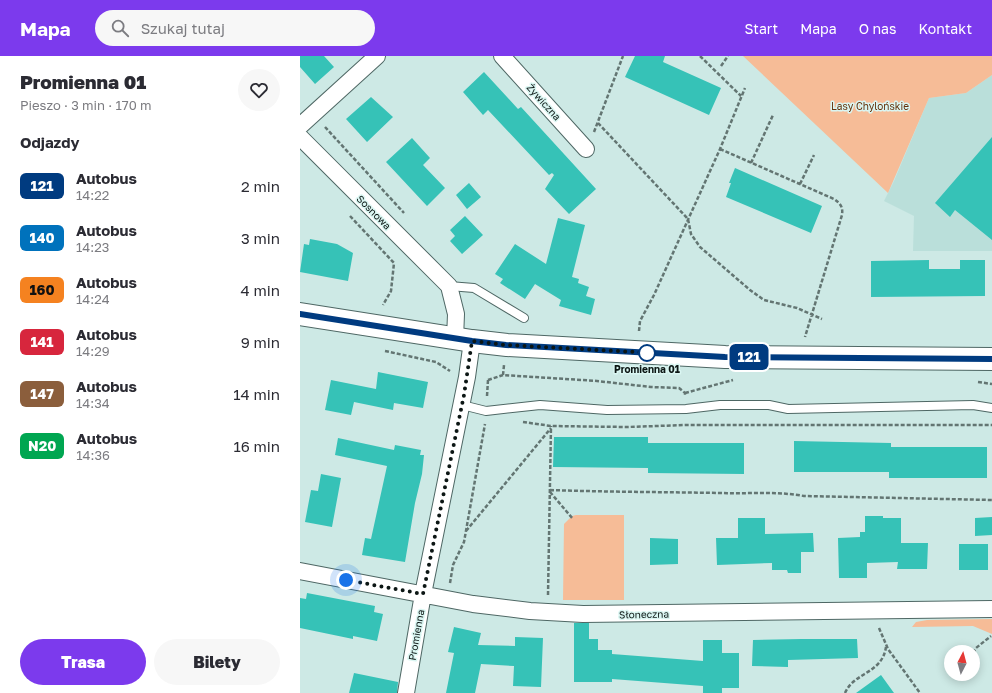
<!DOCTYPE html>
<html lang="pl">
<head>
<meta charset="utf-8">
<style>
	body { margin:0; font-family:"Golos Text",sans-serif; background:#f7f7f7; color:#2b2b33; height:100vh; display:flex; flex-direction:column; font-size:15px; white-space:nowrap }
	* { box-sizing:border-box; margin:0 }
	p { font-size:13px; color:#7c7c81 }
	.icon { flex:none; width:22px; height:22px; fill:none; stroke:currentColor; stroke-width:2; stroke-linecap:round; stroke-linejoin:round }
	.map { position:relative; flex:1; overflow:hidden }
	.panel { display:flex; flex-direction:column; background:#fff; width:300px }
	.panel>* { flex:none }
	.badge { padding:0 8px; border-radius:6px; font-size:14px; line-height:26px }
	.needle { width:26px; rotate:6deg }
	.buttons { position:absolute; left:644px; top:589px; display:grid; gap:8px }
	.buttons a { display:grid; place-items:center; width:36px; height:36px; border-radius:50%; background:#fff; box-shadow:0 2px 10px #0003; font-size:20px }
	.you { position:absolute; width:20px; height:20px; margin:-10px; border:3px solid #fff; border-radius:50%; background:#1a73e8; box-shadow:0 0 0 6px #1a73e833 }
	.map>.badge { position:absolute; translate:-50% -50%; box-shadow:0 0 0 2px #fff }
	h2 { padding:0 20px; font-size:15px; line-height:36px }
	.round { display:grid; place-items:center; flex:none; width:42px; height:42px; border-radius:21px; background:#f7f7f7 }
	.head { display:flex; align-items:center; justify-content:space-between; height:68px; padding:0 20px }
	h1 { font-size:19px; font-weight:800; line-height:30px }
	.primary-button { display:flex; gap:8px; margin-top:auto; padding:8px 20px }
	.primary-button a { flex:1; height:46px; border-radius:24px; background:#7c3aed; color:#fff; font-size:16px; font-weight:800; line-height:46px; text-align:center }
	.primary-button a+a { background:#f7f7f7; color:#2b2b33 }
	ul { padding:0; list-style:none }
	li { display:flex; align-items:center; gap:12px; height:52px; padding:0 20px }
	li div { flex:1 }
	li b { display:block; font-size:15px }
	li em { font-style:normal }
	li .badge { min-width:44px; font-weight:700; text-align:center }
	header { display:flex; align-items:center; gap:24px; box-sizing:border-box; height:56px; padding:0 20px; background:#7c3aed; color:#fff }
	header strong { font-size:19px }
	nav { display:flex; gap:22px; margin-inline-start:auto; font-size:14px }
	.search { width:280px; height:36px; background:#f7f7f7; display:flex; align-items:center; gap:10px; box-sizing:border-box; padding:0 14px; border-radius:22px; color:#7c7c81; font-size:15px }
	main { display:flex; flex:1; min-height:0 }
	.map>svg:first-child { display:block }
	.built { fill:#badfda }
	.green { fill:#f6bc97 }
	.building { fill:#36c2b7 }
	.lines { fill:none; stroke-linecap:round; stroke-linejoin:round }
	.lane-casing { stroke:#4e6764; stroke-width:10 }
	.street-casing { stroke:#4e6764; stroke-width:18 }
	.secondary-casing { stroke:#4e6764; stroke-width:24 }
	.path { stroke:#637572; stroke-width:2.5; stroke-dasharray:4 2; stroke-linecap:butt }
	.lane { stroke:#fff; stroke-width:8 }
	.street { stroke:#fff; stroke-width:16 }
	.secondary { stroke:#fff; stroke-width:22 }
	.line-casing { stroke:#fff; stroke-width:9 }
	.line { stroke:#003b80; stroke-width:6 }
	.walk { stroke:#0c1614; stroke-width:4; stroke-dasharray:0 7.2 }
	.stop-dot { fill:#fff; stroke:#003b80; stroke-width:2 }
	.labels { text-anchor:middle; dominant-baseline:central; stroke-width:3; stroke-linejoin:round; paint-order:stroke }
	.street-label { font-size:10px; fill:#0c1614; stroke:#daf6f2 }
	.park-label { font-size:10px; fill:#65320b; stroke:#daf6f2 }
	.stop-label { font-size:10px; font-weight:bold; fill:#0c1614; stroke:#daf6f2 }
</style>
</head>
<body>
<header>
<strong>Mapa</strong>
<div class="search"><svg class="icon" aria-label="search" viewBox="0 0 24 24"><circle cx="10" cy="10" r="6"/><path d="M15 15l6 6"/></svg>Szukaj tutaj</div>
<nav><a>Start</a><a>Mapa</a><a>O nas</a><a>Kontakt</a></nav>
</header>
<main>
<section class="panel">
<div class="head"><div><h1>Promienna 01</h1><p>Pieszo · 3 min · 170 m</p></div><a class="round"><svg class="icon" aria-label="heart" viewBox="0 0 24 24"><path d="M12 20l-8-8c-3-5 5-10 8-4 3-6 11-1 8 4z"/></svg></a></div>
<h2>Odjazdy</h2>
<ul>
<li><span class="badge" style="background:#003b80;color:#fff">121</span><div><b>Autobus</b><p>14:22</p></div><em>2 min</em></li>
<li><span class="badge" style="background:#0072bc;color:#fff">140</span><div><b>Autobus</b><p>14:23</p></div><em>3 min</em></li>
<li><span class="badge" style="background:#f58220;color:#111">160</span><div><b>Autobus</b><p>14:24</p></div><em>4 min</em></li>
<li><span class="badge" style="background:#d7263d;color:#fff">141</span><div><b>Autobus</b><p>14:29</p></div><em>9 min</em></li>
<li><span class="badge" style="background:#8b5e3c;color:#fff">147</span><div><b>Autobus</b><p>14:34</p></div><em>14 min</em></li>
<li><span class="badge" style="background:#00a651;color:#fff">N20</span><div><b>Autobus</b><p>14:36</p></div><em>16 min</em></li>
</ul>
<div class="primary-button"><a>Trasa</a><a>Bilety</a></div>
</section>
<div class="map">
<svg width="692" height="637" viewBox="0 0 692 637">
	<rect width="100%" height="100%" fill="#cde9e5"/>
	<path class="built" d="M 692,19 L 692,195 L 613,195 L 614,160 L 584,145 L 594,125 L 629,42 L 666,37 Z"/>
	<path class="green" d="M 443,0 L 692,0 L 692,19 L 666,37 L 629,42 L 588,137 Z
		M 276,459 L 324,459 L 324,544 L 263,544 L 264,468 L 272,460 Z
		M 692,563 L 692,578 L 673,570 L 612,571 L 616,566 L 627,564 Z"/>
	<path class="building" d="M 0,0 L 24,0 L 34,11 L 15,28 L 0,11 Z
		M 335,0 L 365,0 L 363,6 L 421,32 L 409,59 L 325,21 Z
		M 184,16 L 218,53 L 221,51 L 296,133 L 269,158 L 245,133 L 254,119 L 252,117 L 249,119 L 188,54 L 183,59 L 163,36 Z
		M 71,41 L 93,61 L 67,86 L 46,63 Z
		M 692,81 L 692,184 L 655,154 L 650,161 L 635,147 Z
		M 112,82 L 130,102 L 123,109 L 145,132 L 127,150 L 86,106 Z
		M 435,112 L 522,150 L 511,177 L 426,141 L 431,127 L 429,127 Z
		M 169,127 L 181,141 L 167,153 L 156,139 Z
		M 165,160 L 183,179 L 162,198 L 150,185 L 155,180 L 150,174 Z
		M 258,162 L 285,169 L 272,221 L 279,223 L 278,227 L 289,231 L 286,240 L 295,243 L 291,259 L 259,250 L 261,244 L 235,228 L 225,243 L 200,227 L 203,223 L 195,218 L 215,188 L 246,208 Z
		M 10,183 L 37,188 L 53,197 L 48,225 L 0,216 L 4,188 L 9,189 Z
		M 629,204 L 629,213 L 660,213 L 660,204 L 685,204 L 685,240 L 571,241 L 571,205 Z
		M 78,316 L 128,326 L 123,352 L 94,347 L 93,354 L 54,346 L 51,359 L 25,354 L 31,324 L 76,333 Z
		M 254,381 L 348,381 L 348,387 L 444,387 L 444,418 L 348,417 L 348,412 L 253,411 Z
		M 38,382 L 94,394 L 95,389 L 121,394 L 120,399 L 124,399 L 122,418 L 115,447 L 105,506 L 62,499 L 65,482 L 71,483 L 87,410 L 35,399 Z
		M 494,385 L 591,387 L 591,391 L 687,391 L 687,422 L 589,422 L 589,416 L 494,416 Z
		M 21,418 L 41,422 L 32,471 L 5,466 L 11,434 L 18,435 Z
		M 565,460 L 583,460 L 583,462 L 601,462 L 601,487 L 628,487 L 627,513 L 597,513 L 598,506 L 567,507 L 567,522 L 539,522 L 538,482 L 560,481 L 560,476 L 565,476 Z
		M 692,461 L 692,479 L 675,480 L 675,462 Z
		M 438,462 L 465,462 L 465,478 L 513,477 L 514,496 L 501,496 L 501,517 L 488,517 L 487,514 L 472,514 L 472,507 L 417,509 L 416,482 L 438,482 Z
		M 350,482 L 378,483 L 378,508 L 350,509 Z
		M 659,488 L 688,488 L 688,514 L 659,514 Z
		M 7,537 L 75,550 L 74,556 L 83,558 L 77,585 L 53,580 L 53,583 L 0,572 L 0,542 L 6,543 Z
		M 274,567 L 289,567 L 289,583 L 298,583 L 298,594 L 312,594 L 312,598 L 403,605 L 403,584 L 422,584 L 422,597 L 439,597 L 439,632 L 422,632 L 422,637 L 403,637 L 403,630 L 312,623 L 312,626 L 274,626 Z
		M 154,571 L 181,577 L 178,589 L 215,590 L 215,581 L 243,582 L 241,631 L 213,630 L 214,610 L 181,608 L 175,637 L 146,637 L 154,597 L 148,596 Z
		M 502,583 L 557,583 L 558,602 L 488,604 L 488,611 L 452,610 L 453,584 Z
		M 54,617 L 98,626 L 97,637 L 49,637 Z
		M 581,619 L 594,637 L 556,637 Z"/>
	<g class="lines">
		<defs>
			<path id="lane" d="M 149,230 L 174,232 L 224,262
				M 162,349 L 186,355 L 240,349 L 307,354 L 386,353 L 420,349 L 469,349 L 488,353 L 673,349 L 692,352"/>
			<path id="street" d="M 202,0 L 286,93
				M 0,70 L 77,0
				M 0,81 L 149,230 L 156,258 L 155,283
				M 0,515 L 173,548 L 230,555 L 283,558 L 692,553
				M 106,637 L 123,538 L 167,321 L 172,285"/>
			<path id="secondary" d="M 0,258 L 172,285 L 207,289 L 425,301 L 692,303"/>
		</defs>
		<use href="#lane" class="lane-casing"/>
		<use href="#street" class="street-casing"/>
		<use href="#secondary" class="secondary-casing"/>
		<path class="path" d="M 400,0 L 441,40
			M 421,10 L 428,0
			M 298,67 L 388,163 L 391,178 L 400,191 L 450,234 L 464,244 L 497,252 L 522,263
			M 25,71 L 104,157
			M 294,76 L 323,0
			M 420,93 L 534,143 C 541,148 543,151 542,159 L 505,281
			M 451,107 L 473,59
			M 500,128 L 514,99
			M 50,160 L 94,207 L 91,235 L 83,249
			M 339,275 L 340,265 L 354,239 L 420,93 L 445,32
			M 85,295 L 136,306 L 150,315
			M 203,319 L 204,309
			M 188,324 L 203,319 L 297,325 L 351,331 L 379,332 L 385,337 L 385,339
			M 678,326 L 692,328
			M 385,337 L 433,324
			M 187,340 L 188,324
			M 223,366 L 251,370 L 327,371 L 386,369 L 692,369
			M 250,434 C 307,436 364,436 422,437 C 449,438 476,435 504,440 L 692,444
			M 250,436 L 273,463
			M 166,475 L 251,372
			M 150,527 L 153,509 L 164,486 L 185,368
			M 248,539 L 251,370
			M 579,572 L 588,593 L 620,637
			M 673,597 L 676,592 L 691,580
			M 545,637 C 554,616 582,618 586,591"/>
		<use href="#lane" class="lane"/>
		<use href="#street" class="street"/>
		<use href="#secondary" class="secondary"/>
	</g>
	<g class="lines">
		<defs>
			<path id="line" d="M 0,258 L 172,285 L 206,289 L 425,301 L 692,303"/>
		</defs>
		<use href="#line" class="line-casing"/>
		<use href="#line" class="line"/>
		<path class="walk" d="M 46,524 L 123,538 L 164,339 L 172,285 L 206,289 L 354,297 L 347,297"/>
	</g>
	<circle class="stop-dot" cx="347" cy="297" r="8"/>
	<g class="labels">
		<g class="street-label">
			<text transform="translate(244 46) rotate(48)">Żywiczna</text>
			<text transform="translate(74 156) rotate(45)">Sosnowa</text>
			<text transform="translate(344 558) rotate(-1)">Słoneczna</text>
			<text transform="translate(116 579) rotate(-80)">Promienna</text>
		</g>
		<g class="park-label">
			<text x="570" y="50">Lasy Chylońskie</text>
		</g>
		<g class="stop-label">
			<text x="347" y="313">Promienna 01</text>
		</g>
	</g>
</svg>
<div class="buttons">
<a><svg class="needle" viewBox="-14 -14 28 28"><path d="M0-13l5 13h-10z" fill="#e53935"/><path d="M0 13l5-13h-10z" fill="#7c7c81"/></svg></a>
</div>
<div class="you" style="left:46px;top:524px"></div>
<b class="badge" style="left:449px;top:301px;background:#003b80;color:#fff">121</b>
</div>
</main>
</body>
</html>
